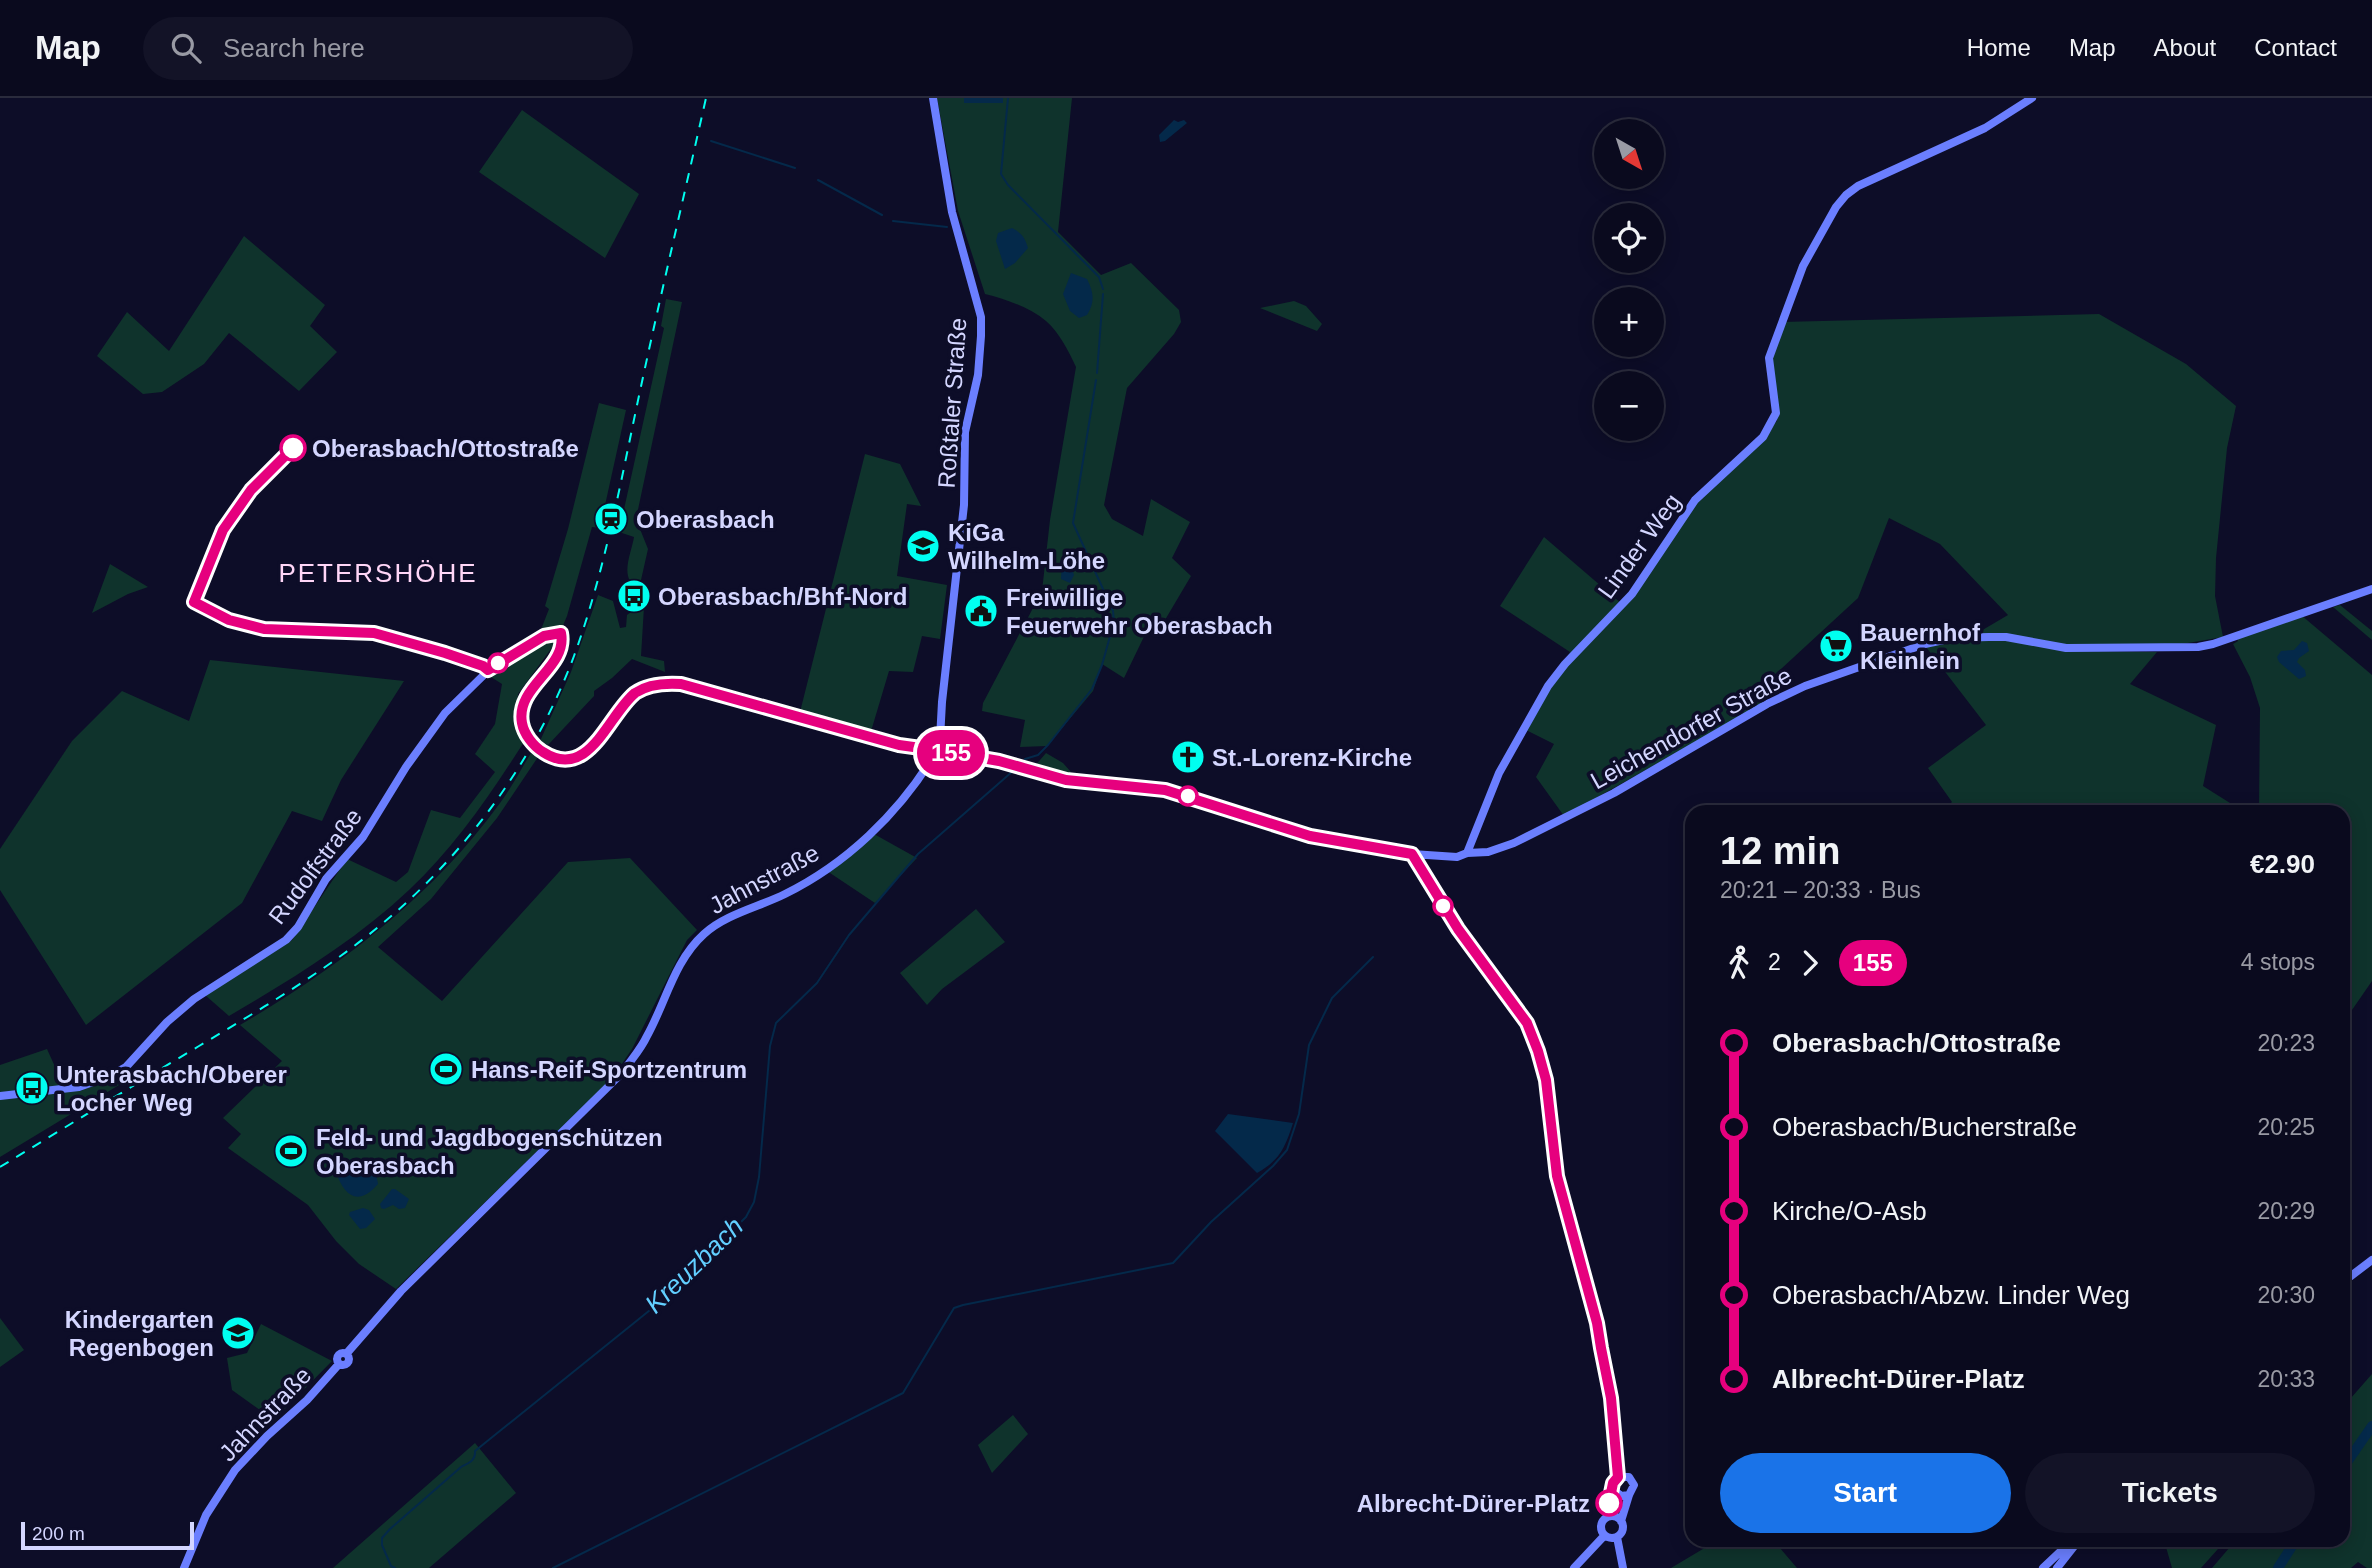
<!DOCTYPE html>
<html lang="en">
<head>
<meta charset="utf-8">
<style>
	body { margin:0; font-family:Arial,sans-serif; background:#131327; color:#f1f3f6; height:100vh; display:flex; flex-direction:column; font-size:26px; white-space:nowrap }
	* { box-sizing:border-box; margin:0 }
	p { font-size:23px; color:#999aa4 }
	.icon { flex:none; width:38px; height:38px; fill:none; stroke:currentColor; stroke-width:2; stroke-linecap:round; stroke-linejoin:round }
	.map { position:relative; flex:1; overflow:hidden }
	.side { position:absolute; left:1685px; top:707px; width:665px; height:742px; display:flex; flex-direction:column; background:#0a0a1e; border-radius:21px; box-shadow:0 4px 18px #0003,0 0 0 2px #2a2b3c }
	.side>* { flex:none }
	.badge { padding:0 14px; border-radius:23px; font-size:24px; line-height:46px }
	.needle { width:46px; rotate:141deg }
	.fabs { position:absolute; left:1594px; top:21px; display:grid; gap:14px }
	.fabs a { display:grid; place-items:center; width:70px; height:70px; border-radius:50%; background:#0a0a1e; box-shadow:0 4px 18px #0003,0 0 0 2px #2a2b3c; font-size:35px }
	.scale { position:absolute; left:21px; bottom:18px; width:173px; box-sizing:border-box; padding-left:7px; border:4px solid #d4d6ff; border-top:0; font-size:19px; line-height:24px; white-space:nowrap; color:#d4d6ff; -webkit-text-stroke:5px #0d0d28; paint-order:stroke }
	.map>.badge { position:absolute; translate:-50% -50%; box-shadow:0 0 0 4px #fff }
	.legs { display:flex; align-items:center; gap:10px; height:77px; padding:0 35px; font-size:23px }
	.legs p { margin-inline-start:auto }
	.head { display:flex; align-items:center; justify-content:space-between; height:119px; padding:0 35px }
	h1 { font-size:38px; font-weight:700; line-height:52px }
	.button { display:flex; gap:14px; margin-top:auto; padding:14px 35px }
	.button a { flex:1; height:80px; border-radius:42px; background:#1a73e8; color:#fff; font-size:28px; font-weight:700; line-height:80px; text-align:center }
	.button a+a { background:#131327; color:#f1f3f6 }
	ul { padding:0 35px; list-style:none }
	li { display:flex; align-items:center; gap:24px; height:84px; font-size:26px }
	li i { display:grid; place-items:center; width:10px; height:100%; margin:0 9px; background:currentColor }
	li i::after { content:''; width:18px; height:18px; margin:-9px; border:5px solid; border-radius:50%; background:#0a0a1e }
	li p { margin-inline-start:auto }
	li:first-child i { background:linear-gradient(#0000 50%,currentColor 0) }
	li:last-child i { background:linear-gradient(currentColor 50%,#0000 0) }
	header { display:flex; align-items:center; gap:42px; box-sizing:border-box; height:98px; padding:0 35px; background:#0a0a1e; border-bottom:2px solid #2a2b3c }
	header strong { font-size:33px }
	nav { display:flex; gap:38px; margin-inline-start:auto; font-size:24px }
	.search { width:490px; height:63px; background:#131327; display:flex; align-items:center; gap:18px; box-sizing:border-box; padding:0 24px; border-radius:38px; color:#999aa4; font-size:26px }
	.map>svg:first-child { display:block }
	.green { fill:#0f332c }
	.water { fill:#04294a }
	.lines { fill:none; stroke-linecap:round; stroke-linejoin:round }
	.stream { stroke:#04294a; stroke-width:2 }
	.river { stroke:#04294a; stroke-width:10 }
	.secondary { stroke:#6b7fff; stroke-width:8 }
	.rail { stroke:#00fff0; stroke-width:2; stroke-dasharray:10 9; stroke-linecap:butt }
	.line-1-casing { stroke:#fff; stroke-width:16 }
	.line-1 { stroke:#e6007e; stroke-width:10 }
	.stop-1-dot { fill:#fff; stroke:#e6007e; stroke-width:3.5 }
	.labels { text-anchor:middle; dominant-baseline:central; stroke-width:7; stroke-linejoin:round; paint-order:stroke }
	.street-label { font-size:24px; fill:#d4d6ff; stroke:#0d0d28 }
	.stop-label { font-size:24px; font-weight:bold; fill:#d4d6ff; stroke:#0d0d28; text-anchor:start }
	.poi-label { font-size:24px; font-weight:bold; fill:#d4d6ff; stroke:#0d0d28; text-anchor:start }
	.neighbourhood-label { font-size:26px; letter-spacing:2px; fill:#ffd6f7; stroke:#0d0d28 }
	.water-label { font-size:26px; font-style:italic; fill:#62cfff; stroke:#0d0d28 }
</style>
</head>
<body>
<header>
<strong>Map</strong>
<div class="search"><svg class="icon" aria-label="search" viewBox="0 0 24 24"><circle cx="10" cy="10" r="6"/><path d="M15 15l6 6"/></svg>Search here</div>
<nav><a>Home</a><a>Map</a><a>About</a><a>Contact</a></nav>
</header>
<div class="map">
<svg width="2372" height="1470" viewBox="0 0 2372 1470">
	<rect width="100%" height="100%" fill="#0d0d28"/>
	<path class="green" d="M 937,0 L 1072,0 L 1058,134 L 1101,177 L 1131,165 L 1179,212 L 1181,224 L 1174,236 L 1127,290 L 1104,407 L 1112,421 L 1143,438 L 1151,401 L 1190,424 L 1172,460 L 1191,478 L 1162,527 L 1152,522 L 1124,580 L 1102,566 L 1093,593 L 1047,648 L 1020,649 L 1025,622 L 982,613 L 983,605 L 1042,493 L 1050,422 L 1076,269 C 1069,254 1059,234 1046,223 C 1029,209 1005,201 985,196 L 958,113 Z
		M 522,12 L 639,96 L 605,160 L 479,74 Z
		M 244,138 L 325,207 L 310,228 L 337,254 L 299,293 L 229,235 L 204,266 L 162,294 L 143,296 L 97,258 L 127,214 L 169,253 Z
		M 666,201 L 682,204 L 636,421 L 648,451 L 641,482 L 644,509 L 641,558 L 664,563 L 665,574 L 632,561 L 612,580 L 594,593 L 594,598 L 548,647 L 540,643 L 571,574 L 598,497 L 613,503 L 620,530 L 626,529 L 627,517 L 635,511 L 639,503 C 637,494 634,491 630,483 C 623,471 632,452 634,439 L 619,434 L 664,230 L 661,228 Z
		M 1294,203 L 1306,208 L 1322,226 L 1317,233 L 1260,210 Z
		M 2099,216 L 2186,266 L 2236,308 L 2227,350 L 2216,460 L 2215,498 L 2223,539 L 2182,546 L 2075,548 L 1974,537 L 2008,517 L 1940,446 L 1889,420 L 1858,500 L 1756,594 L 1766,604 L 1564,718 L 1536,679 L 1554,646 L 1522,630 L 1570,554 L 1500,508 L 1544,439 L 1622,506 L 1698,400 L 1746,357 L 1777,323 L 1769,263 L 1782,224 Z
		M 599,305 L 626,312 L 600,430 L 592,429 L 567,518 L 556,544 L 518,596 L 517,618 L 524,644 C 490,697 455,749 409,792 C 356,842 292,881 229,918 L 205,897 L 292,842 L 347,761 L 396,784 L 408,774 L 431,712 L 460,720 L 495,674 L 475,656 L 495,626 L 502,586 L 491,579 L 533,552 L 549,511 L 545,508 L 568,431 Z
		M 865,356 L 900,366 L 921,408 L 907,406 L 897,478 L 947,487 L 940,541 L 922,538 L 913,574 L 889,573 L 869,640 L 799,618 Z
		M 110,466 L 148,489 L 128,496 L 92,515 Z
		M 2340,507 L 2372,533 L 2372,542 L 2333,509 Z
		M 2301,517 L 2372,577 L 2372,883 L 2343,925 L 2343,714 L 2259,714 L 2260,610 L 2250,579 L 2233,546 L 2238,543 L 2237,540 Z
		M 2003,541 L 2072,553 L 2157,554 L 2130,586 L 2216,627 L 2203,688 L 2230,705 L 2227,714 L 1941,714 L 1952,704 L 1928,670 L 1986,627 L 1926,549 L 1958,544 Z
		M 210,562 L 404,583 L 341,682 L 322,723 L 292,713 L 242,805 L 86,927 L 0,792 L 0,751 L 72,643 L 122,593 L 189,623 Z
		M 531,655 L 538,659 L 497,720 L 431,801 L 378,849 L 442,903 L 568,764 L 630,760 L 697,832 L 687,842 L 632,951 L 613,979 L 396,1191 L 359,1166 L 336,1143 L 308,1107 L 228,1050 L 241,1036 L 223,1020 L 282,963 L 240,927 C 339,869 432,799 500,705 C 512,689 521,671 531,655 Z
		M 1046,655 L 1063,665 L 1071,674 L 1066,678 L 1034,669 Z
		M 874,736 L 917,760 L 875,805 L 827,773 Z
		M 976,811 L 1005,844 L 942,891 L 927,907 L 900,875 Z
		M 47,951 L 66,993 L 80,993 L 120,978 L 124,984 L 0,1059 L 0,967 Z
		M 0,1220 L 24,1252 L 0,1269 Z
		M 261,1226 L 332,1263 L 274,1322 L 232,1292 L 227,1260 L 247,1255 Z
		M 2372,1276 L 2372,1470 L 2367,1470 L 2358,1464 L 2351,1470 L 2212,1470 L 2236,1442 L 2343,1442 L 2343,1309 Z
		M 1013,1317 L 1028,1336 L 992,1375 L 978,1347 Z
		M 475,1345 L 516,1395 L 429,1470 L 333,1470 Z
		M 1718,1442 L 1773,1442 L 1797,1470 L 1671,1470 Z
		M 2164,1442 L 2226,1442 L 2201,1470 L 2172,1470 Z"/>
	<path class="water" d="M 964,0 L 1003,0 L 1003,5 L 964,5 Z
		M 1174,22 L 1178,24 L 1184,22 L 1187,25 L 1165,43 L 1160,44 L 1159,37 Z
		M 1012,130 C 1022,135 1025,140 1028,150 L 1015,165 L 1005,171 L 996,143 L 998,135 Z
		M 1071,175 L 1087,181 C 1094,195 1095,204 1087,217 L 1079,220 L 1070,213 L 1063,196 Z
		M 1066,461 L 1069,462 L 1074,477 L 1070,485 L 1061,481 L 1062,463 Z
		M 2302,543 L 2307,545 L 2309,553 L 2299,560 L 2297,564 L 2305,572 L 2306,578 L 2299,581 L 2279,564 L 2277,559 L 2281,553 L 2294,552 Z
		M 1228,1016 L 1293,1025 C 1285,1050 1280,1062 1257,1075 L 1215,1033 Z
		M 352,1061 C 365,1065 377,1072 378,1086 C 358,1109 344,1098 336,1074 L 339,1066 Z
		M 392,1091 L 395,1091 L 409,1101 L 405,1110 L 399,1111 L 393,1107 L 384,1111 L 381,1110 L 380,1106 Z
		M 363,1110 L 369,1112 L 375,1121 L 366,1130 L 360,1131 L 349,1117 L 350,1114 Z"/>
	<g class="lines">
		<path class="stream" d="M 1008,0 L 1001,76 L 1008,87 L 1099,179 L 1103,191
			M 711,43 L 795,70
			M 818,82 L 882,117
			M 893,123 L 947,129
			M 1097,275 L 1103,196
			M 1025,661 L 1038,657 L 1048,647 L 1092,591 L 1102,567 L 1114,524 L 1113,513 L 1073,425 L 1096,282
			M 395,1470 L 391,1468 L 382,1447 L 382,1440 L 390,1431 L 461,1369 C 468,1365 476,1363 475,1353 L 660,1204 L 746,1119 L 754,1104 L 759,1079 L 770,948 L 776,925 L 817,885 L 849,837 L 918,756 L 1013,673
			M 553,1470 L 903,1295 L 954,1210 L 963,1207 L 1173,1165 L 1211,1124 L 1273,1068 L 1287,1052 L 1299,1016 L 1309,947 L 1332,900 L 1373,859"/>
		<path class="river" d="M 2343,1370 L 2372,1328
			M 2278,1470 L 2296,1442"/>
		<path class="secondary" d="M 933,0 L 952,114 L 981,219 L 981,238 L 978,277 L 965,334 L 964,407 L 942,604 L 940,641
			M 947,654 L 985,659 L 1066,682 L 1165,692 L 1310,738 L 1412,756 L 1457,759 L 1467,755 L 1488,754 L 1514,745 L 1614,695 L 1767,606 L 1805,588 L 1925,546 L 1953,540 L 1989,539 L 2006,539 L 2066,550 L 2198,549 L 2213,546 L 2372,491
			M 933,659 L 938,660 L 947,654 L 945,644 L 940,641
			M 1467,755 L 1499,675 L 1548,588 L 1565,566 L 1632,496 L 1695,402 L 1763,339 L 1776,315 L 1769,260 L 1803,168 L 1836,109 L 1846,97 L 1858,88 L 1985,30 L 2032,0
			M 1412,756 L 1458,831 L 1527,925 L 1538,953 L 1546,981 L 1557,1078 L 1597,1225 L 1611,1300 L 1618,1379 L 1614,1383 L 1613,1391 L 1621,1398 L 1629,1397
			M 0,998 L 79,989 L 110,978 L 126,969 L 167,924 L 194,901 L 286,842 L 298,829 L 326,781 L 363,739 L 406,669 L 445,615 L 494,567 L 550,535 L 561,535 C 569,571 509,590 523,629 C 528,641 536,651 547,657 C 597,683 609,599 653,588 C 690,578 741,602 776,613 C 817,625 858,636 899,647 L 928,651
			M 2343,1184 L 2372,1162
			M337 1261a6 6 0 1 1 12 0a6 6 0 1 1-12 0Z
			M 347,1255 L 401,1193 L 623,974 C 631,962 641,951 647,938 C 666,904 674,863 704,836 C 726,816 759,809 785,796 C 846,766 898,716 933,659
			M 1618,1379 L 1629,1379 L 1634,1387 L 1629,1397 L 1621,1423
			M1601 1429a11 11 0 1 1 22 0a11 11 0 1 1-22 0Z
			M 1611,1418 L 1617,1396
			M 1617,1439 L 1623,1470
			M 184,1470 L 206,1417 L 235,1372 L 267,1338 L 307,1302 L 339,1266
			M 1574,1470 L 1604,1438
			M 2043,1470 L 2061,1453 L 2076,1442
			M 2057,1470 L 2079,1442"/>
		<path class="rail" d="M 0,1069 C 66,1029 132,988 199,948 C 271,905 344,862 406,805 C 479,737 539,652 574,558 C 605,473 621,382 640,293 C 661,195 684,98 706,0"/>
	</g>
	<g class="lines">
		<defs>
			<path id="line-1" d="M 293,350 L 251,392 L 223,432 L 194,504 L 229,522 L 264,531 L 374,535 L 445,555 L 483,568 L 488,572 L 544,538 L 561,535 C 568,570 515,588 522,625 C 524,636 533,648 543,654 C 589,684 608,617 635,595 C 648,586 666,585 681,586 L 899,647 L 928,651 L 933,659 L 939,660 L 947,654 L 999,663 L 1066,682 L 1165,692 L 1310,738 L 1412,756 L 1458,831 L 1527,925 L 1538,953 L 1546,982 L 1557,1078 L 1597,1225 L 1601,1250 L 1611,1300 L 1618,1379 L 1613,1385 L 1609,1405"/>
		</defs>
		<use href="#line-1" class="line-1-casing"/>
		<use href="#line-1" class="line-1"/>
	</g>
	<defs>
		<symbol id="station-disc" viewBox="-11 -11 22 22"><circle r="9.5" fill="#00fff0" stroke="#0d0d28"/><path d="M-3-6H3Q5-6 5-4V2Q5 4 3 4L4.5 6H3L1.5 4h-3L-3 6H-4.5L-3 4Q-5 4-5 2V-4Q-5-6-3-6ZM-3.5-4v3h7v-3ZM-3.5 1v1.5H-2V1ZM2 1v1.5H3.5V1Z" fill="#111"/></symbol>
		<symbol id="school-disc" viewBox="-11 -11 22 22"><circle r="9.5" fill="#00fff0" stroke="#0d0d28"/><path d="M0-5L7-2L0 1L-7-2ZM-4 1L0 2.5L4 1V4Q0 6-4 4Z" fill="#111"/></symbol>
		<symbol id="bus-disc" viewBox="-11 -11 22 22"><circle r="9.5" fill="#00fff0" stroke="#0d0d28"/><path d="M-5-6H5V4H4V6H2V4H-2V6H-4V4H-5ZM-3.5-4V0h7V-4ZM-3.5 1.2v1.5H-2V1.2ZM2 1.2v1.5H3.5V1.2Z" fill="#111"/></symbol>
		<symbol id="civic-disc" viewBox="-11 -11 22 22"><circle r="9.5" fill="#00fff0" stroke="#0d0d28"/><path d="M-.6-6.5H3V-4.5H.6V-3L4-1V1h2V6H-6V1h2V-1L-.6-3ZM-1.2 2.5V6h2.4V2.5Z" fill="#111"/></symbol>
		<symbol id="supermarket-disc" viewBox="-11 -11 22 22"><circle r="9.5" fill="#00fff0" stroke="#0d0d28"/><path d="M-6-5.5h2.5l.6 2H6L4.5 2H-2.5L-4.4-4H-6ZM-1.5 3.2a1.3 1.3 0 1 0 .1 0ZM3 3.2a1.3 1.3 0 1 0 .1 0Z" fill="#111"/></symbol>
		<symbol id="church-disc" viewBox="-11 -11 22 22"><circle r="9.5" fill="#00fff0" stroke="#0d0d28"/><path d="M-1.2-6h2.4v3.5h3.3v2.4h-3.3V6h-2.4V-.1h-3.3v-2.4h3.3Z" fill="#111"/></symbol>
		<symbol id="stadium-disc" viewBox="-11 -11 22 22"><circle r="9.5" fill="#00fff0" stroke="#0d0d28"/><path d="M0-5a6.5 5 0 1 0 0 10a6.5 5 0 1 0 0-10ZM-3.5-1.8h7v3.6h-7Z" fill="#111"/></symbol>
	</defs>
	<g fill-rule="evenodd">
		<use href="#station-disc" x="592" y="402" width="38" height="38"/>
		<use href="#school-disc" x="904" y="429" width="38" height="38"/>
		<use href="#bus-disc" x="615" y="479" width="38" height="38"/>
		<use href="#civic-disc" x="962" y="494" width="38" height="38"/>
		<use href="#supermarket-disc" x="1817" y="529" width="38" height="38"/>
		<use href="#church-disc" x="1169" y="640" width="38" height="38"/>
		<use href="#stadium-disc" x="427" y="952" width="38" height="38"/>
		<use href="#bus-disc" x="13" y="971" width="38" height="38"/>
		<use href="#stadium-disc" x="272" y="1034" width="38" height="38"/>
		<use href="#school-disc" x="219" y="1216" width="38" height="38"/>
	</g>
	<g class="stop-1-dot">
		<circle cx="293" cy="350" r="12"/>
		<circle cx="498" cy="565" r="9"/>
		<circle cx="1188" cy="698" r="9"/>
		<circle cx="1443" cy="808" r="9"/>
		<circle cx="1609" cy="1405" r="12"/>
	</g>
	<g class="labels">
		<g class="street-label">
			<text transform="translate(952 305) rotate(-86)">Roßtaler Straße</text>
			<text transform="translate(1639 448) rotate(-54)">Linder Weg</text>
			<text transform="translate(1691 630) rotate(-29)">Leichendorfer Straße</text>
			<text transform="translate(315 768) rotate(-53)">Rudolfstraße</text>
			<text transform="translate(764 781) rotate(-28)">Jahnstraße</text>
			<text transform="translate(265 1316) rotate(-46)">Jahnstraße</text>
		</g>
		<g class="stop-label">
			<text x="312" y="350">Oberasbach/Ottostraße</text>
			<text x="1590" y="1405" text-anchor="end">Albrecht-Dürer-Platz</text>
		</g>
		<g class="poi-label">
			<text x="636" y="421">Oberasbach</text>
			<text x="948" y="434">KiGa<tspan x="948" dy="28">Wilhelm-Löhe</tspan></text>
			<text x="658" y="498">Oberasbach/Bhf-Nord</text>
			<text x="1006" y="499">Freiwillige<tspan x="1006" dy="28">Feuerwehr Oberasbach</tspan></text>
			<text x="1860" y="534">Bauernhof<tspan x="1860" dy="28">Kleinlein</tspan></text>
			<text x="1212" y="659">St.-Lorenz-Kirche</text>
			<text x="471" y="971">Hans-Reif-Sportzentrum</text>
			<text x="56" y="976">Unterasbach/Oberer<tspan x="56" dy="28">Locher Weg</tspan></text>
			<text x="316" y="1039">Feld- und Jagdbogenschützen<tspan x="316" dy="28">Oberasbach</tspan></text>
			<text x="214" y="1221" text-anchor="end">Kindergarten<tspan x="214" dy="28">Regenbogen</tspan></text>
		</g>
		<g class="neighbourhood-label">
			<text x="378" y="475">PETERSHÖHE</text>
		</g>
		<g class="water-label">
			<text transform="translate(694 1167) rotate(-44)">Kreuzbach</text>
		</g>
	</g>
</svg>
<div class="fabs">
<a><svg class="needle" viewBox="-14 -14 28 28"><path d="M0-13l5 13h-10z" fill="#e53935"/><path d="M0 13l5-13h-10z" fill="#999aa4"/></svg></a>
<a><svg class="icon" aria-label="locate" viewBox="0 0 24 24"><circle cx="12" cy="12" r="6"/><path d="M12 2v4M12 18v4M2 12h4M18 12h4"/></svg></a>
<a>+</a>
<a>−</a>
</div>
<div class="scale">200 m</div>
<b class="badge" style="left:951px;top:655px;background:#e6007e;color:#fff">155</b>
<section class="side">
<div class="head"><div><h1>12 min</h1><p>20:21 – 20:33 · Bus</p></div><b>€2.90</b></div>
<div class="legs"><svg class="icon" aria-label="walk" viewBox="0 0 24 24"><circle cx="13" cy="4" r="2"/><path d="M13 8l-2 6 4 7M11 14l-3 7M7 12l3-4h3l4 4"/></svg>2<svg class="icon" aria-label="forward" viewBox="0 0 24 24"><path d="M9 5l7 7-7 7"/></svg><b class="badge" style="background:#e6007e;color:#fff">155</b><p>4 stops</p></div>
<ul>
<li><i style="color:#e6007e"></i><b>Oberasbach/Ottostraße</b><p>20:23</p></li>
<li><i style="color:#e6007e"></i><span>Oberasbach/Bucherstraße</span><p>20:25</p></li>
<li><i style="color:#e6007e"></i><span>Kirche/O-Asb</span><p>20:29</p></li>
<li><i style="color:#e6007e"></i><span>Oberasbach/Abzw. Linder Weg</span><p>20:30</p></li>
<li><i style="color:#e6007e"></i><b>Albrecht-Dürer-Platz</b><p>20:33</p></li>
</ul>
<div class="button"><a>Start</a><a>Tickets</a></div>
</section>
</div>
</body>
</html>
